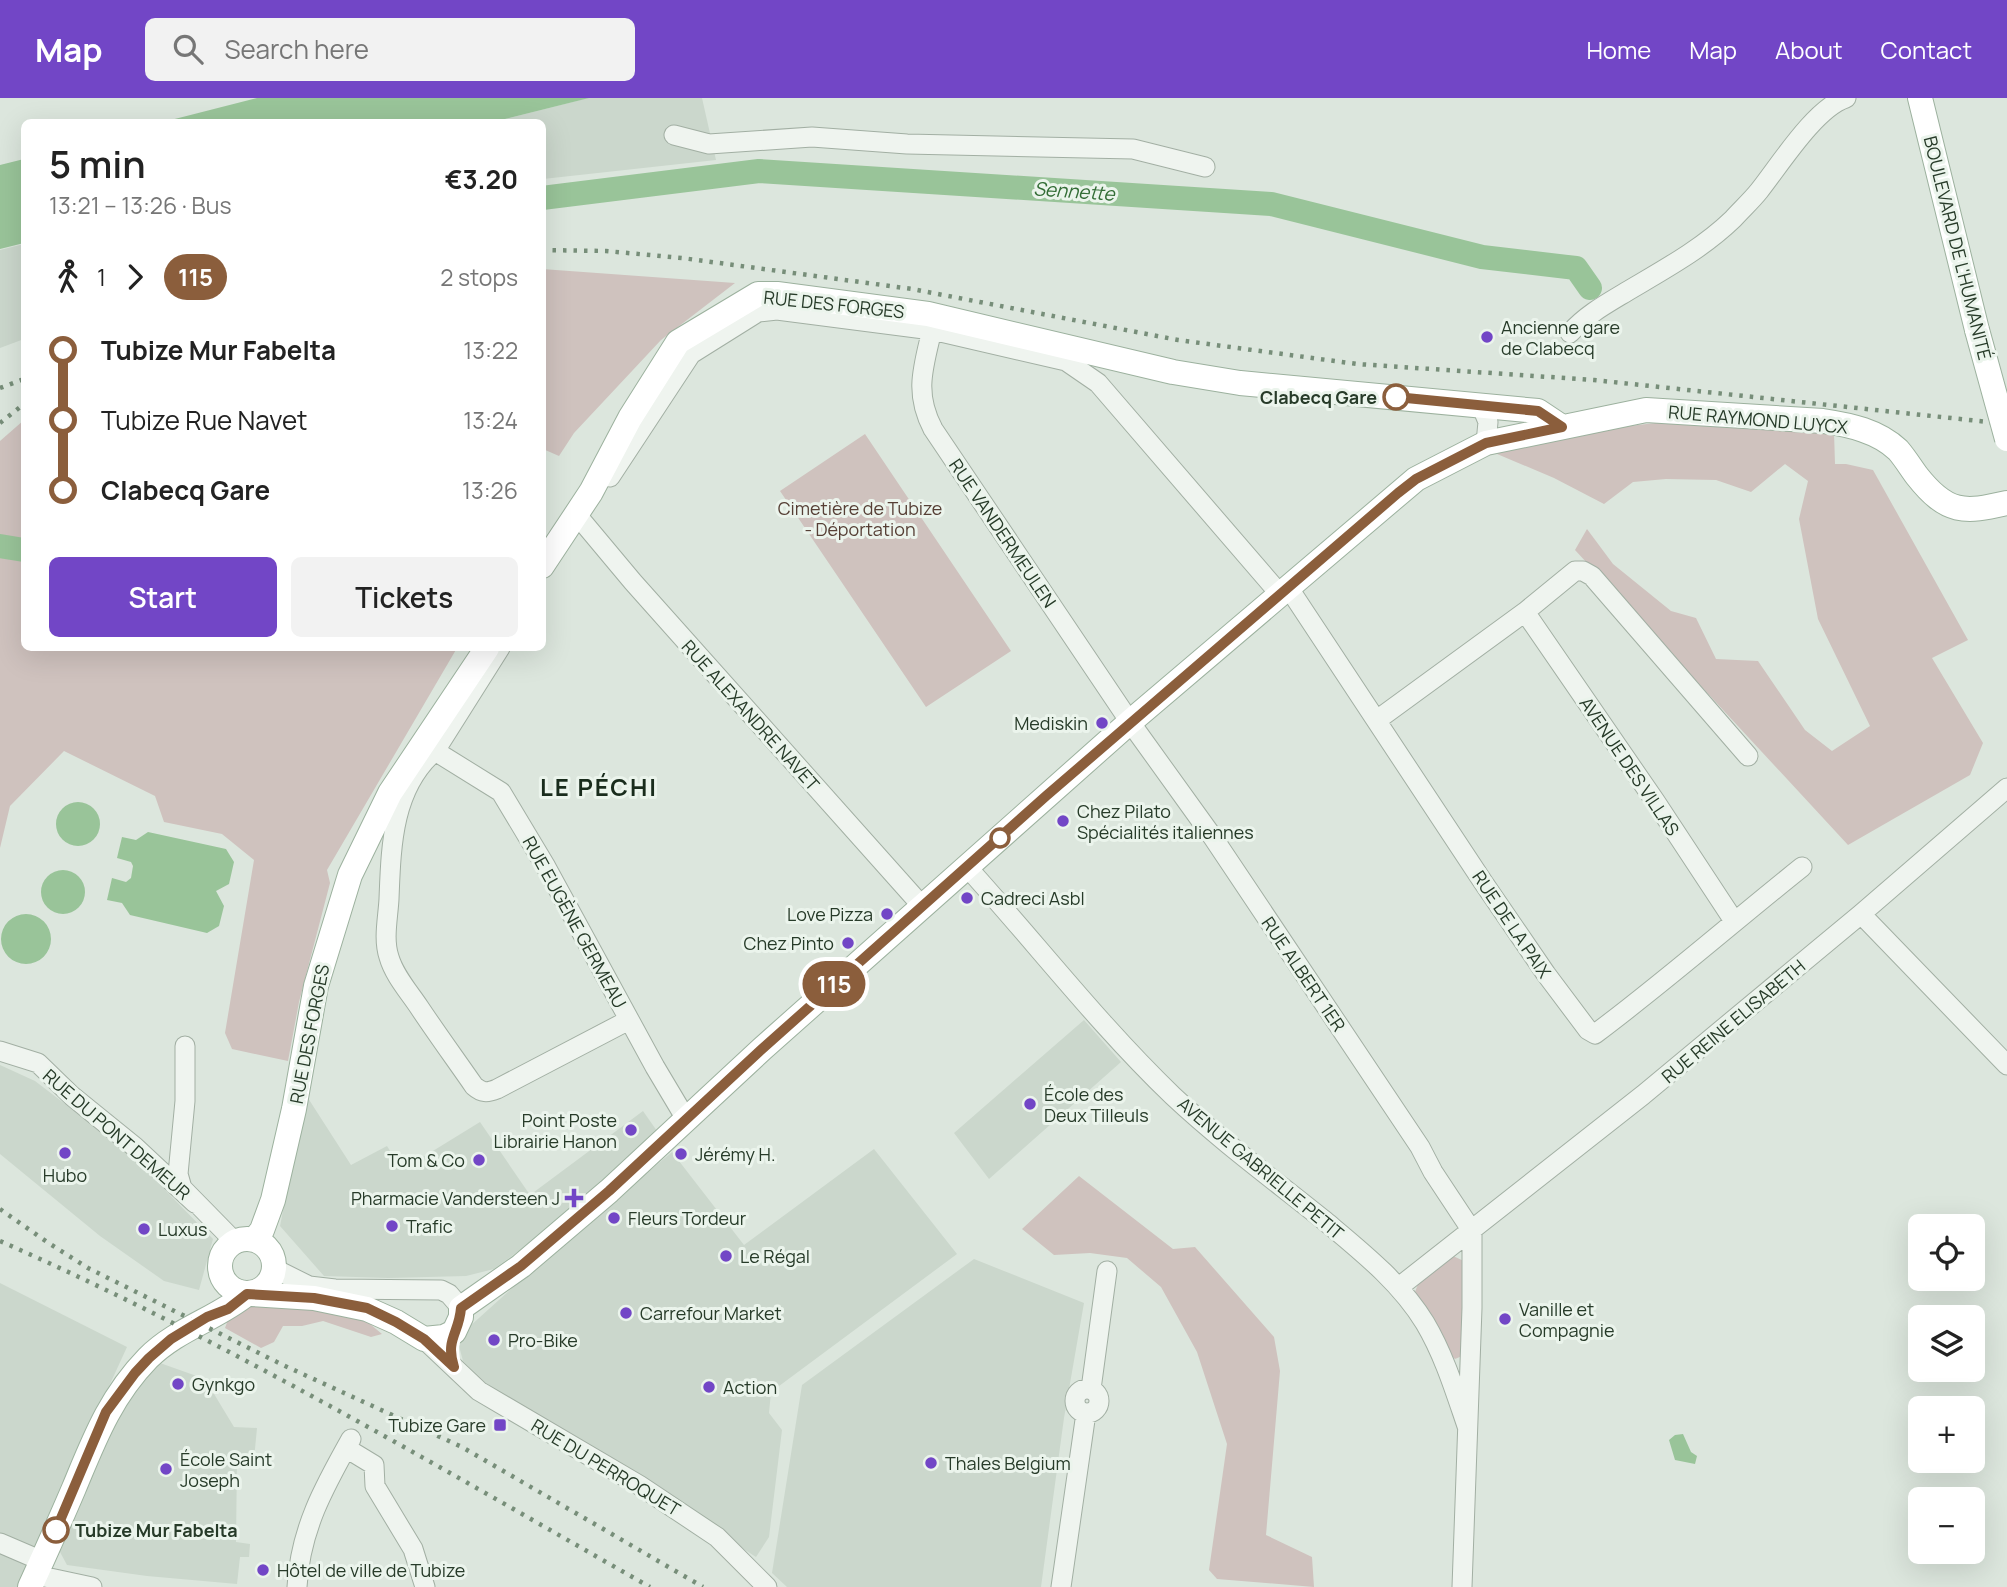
<!DOCTYPE html>
<html lang="en">
<head>
<meta charset="utf-8">
<style>
	body { margin:0; font-family:Manrope,sans-serif; background:#f2f2f2; color:#222; height:100vh; display:flex; flex-direction:column; font-size:26px; white-space:nowrap }
	* { box-sizing:border-box; margin:0 }
	p { font-size:23px; color:#767676 }
	.icon { flex:none; width:38px; height:38px; fill:none; stroke:currentColor; stroke-width:2; stroke-linecap:round; stroke-linejoin:round }
	.map { position:relative; flex:1; overflow:hidden }
	.panel { position:absolute; left:21px; top:21px; width:525px; height:532px; display:flex; flex-direction:column; background:#fff; border-radius:10px; box-shadow:0 7px 28px #0002 }
	.panel>* { flex:none }
	.badge { padding:0 14px; border-radius:23px; font-size:24px; line-height:46px }
	.tools { position:absolute; left:1908px; top:1116px; display:grid; gap:14px }
	.tools a { display:grid; place-items:center; width:77px; height:77px; border-radius:10px; background:#fff; box-shadow:0 7px 28px #0002; font-size:35px }
	.map>.badge { position:absolute; translate:-50% -50%; box-shadow:0 0 0 4px #fff }
	.legs { display:flex; align-items:center; gap:10px; height:77px; padding:0 28px; font-size:23px }
	.legs p { margin-inline-start:auto }
	.head { display:flex; align-items:center; justify-content:space-between; height:119px; padding:0 28px }
	h1 { font-size:38px; font-weight:600; line-height:52px }
	.button { display:flex; gap:14px; margin-top:auto; padding:14px 28px }
	.button a { flex:1; height:80px; border-radius:10px; background:#7246c6; color:#fff; font-size:28px; font-weight:600; line-height:80px; text-align:center }
	.button a+a { background:#f2f2f2; color:#222 }
	ul { padding:0 28px; list-style:none }
	li { display:flex; align-items:center; gap:24px; height:70px; font-size:26px }
	li i { display:grid; place-items:center; width:10px; height:100%; margin:0 9px; background:currentColor }
	li i::after { content:''; width:18px; height:18px; margin:-9px; border:5px solid; border-radius:50%; background:#fff }
	li p { margin-inline-start:auto }
	li:first-child i { background:linear-gradient(#0000 50%,currentColor 0) }
	li:last-child i { background:linear-gradient(currentColor 50%,#0000 0) }
	header { display:flex; align-items:center; gap:42px; box-sizing:border-box; height:98px; padding:0 35px; background:#7246c6; color:#fff }
	header strong { font-size:33px }
	nav { display:flex; gap:38px; margin-inline-start:auto; font-size:24px }
	.search { width:490px; height:63px; background:#f2f2f2; display:flex; align-items:center; gap:18px; box-sizing:border-box; padding:0 24px; border-radius:10px; color:#767676; font-size:26px }
	.map>svg:first-child { display:block }
	.built { fill:#cbd7cc }
	.green { fill:#cfc2be }
	.water { fill:#99c499 }
	.lines { fill:none; stroke-linecap:round; stroke-linejoin:round }
	.river { stroke:#99c499; stroke-width:24 }
	.minor-casing { stroke:#a2afa3; stroke-width:21 }
	.major-casing { stroke:#9cb19e; stroke-width:26 }
	.minor { stroke:#eff4ef; stroke-width:19 }
	.major { stroke:#fff; stroke-width:24 }
	.rail { stroke:#778e79; stroke-width:4.5; stroke-dasharray:3.5 7; stroke-linecap:butt }
	.major-bridge-casing { stroke:#9cb19e; stroke-width:26; stroke-linecap:butt }
	.major-bridge { stroke:#fff; stroke-width:24 }
	.line-1-casing { stroke:#fff; stroke-width:16 }
	.line-1 { stroke:#8b5e3c; stroke-width:10 }
	.poi-dot { fill:#7246c6; stroke:#ebf4ec; stroke-width:2.5 }
	.stop-1-dot { fill:#fff; stroke:#8b5e3c; stroke-width:3.5 }
	.labels { text-anchor:middle; dominant-baseline:central; stroke-width:6; stroke-linejoin:round; paint-order:stroke }
	.street-label { font-size:18px; fill:#273b29; stroke:#ebf4ec }
	.poi-label { font-size:18px; fill:#273b29; stroke:#ebf4ec; text-anchor:start }
	.stop-label { font-size:18px; font-weight:bold; fill:#273b29; stroke:#ebf4ec; text-anchor:end }
	.park-label { font-size:18px; fill:#563f35; stroke:#ebf4ec }
	.water-label { font-size:19px; font-style:italic; fill:#336d36; stroke:#ebf4ec }
	.district-label { font-size:24px; font-weight:bold; letter-spacing:2px; fill:#192c1c; stroke:#ebf4ec }
</style>
</head>
<body>
<header>
<strong>Map</strong>
<div class="search"><svg class="icon" aria-label="search" viewBox="0 0 24 24"><circle cx="10" cy="10" r="6"/><path d="M15 15l6 6"/></svg>Search here</div>
<nav><a>Home</a><a>Map</a><a>About</a><a>Contact</a></nav>
</header>
<div class="map">
<svg width="2007" height="1489" viewBox="0 0 2007 1489">
	<rect width="100%" height="100%" fill="#dce6dd"/>
	<path class="built" d="M 588,0 L 702,0 L 716,62 L 543,81 L 542,24 L 493,24 Z
		M 24,146 L 24,241 L 0,250 L 0,152 Z
		M 1084,922 L 1121,964 L 989,1081 L 954,1035 Z
		M 0,967 L 35,983 L 128,1054 L 213,1141 L 199,1192 L 164,1183 L 100,1138 L 0,1056 Z
		M 306,997 L 351,1067 L 387,1048 L 402,1072 L 480,1024 L 530,1097 L 643,1013 L 657,1033 L 555,1126 L 494,1171 L 466,1178 L 388,1180 L 324,1178 L 280,1128 Z
		M 874,1051 L 957,1156 L 771,1294 L 769,1315 L 782,1332 L 769,1439 L 756,1459 L 503,1297 L 485,1284 L 463,1263 L 459,1248 L 469,1229 L 542,1163 L 672,1054 L 744,1147 Z
		M 974,1161 L 1084,1205 L 1064,1320 L 1041,1489 L 787,1489 L 772,1475 L 802,1287 Z
		M 0,1185 L 127,1249 L 17,1489 L 0,1489 Z
		M 160,1265 L 205,1281 L 234,1329 L 257,1330 L 254,1361 L 237,1361 L 236,1444 L 250,1446 L 249,1459 L 240,1459 L 237,1486 L 147,1478 L 67,1467 L 60,1454 L 114,1327 L 133,1296 Z"/>
	<path class="green" d="M 542,171 L 735,185 L 661,242 L 574,335 L 559,358 L 543,351 Z
		M 24,322 L 24,550 L 457,550 L 327,772 L 330,785 L 299,904 L 288,963 L 232,951 L 225,935 L 254,762 L 222,736 L 164,724 L 155,698 L 64,653 L 10,708 L 0,750 L 0,343 Z
		M 1673,323 L 1834,334 L 1835,366 L 1846,366 L 1873,372 L 1968,542 L 1932,560 L 1983,645 L 1970,677 L 1848,747 L 1575,452 L 1587,431 L 1613,466 L 1671,513 L 1696,520 L 1716,561 L 1758,563 L 1805,632 L 1832,653 L 1870,628 L 1818,521 L 1799,421 L 1808,383 L 1785,366 L 1751,394 L 1716,382 L 1666,381 L 1633,384 L 1604,406 L 1554,380 L 1490,353 L 1612,330 Z
		M 865,336 L 1011,553 L 926,609 L 780,393 Z
		M 1079,1078 L 1173,1151 L 1195,1149 L 1274,1239 L 1280,1273 L 1266,1437 L 1312,1459 L 1314,1489 L 1217,1481 L 1209,1472 L 1227,1346 L 1197,1254 L 1161,1189 L 1127,1160 L 1090,1155 L 1054,1157 L 1022,1131 Z
		M 1453,1158 L 1466,1164 L 1462,1258 L 1455,1261 C 1447,1256 1423,1207 1415,1194 L 1418,1186 Z
		M 264,1205 L 358,1216 L 382,1236 L 371,1239 L 323,1223 L 302,1228 L 283,1228 L 274,1244 L 261,1250 L 225,1230 L 229,1219 L 247,1209 Z"/>
	<path class="water" d="M 257,0 L 589,0 L 493,24 L 163,24 Z
		M 24,61 L 24,145 L 0,151 L 0,67 Z
		M56 726a22 22 0 1 1 44 0a22 22 0 1 1-44 0Z
		M 148,734 L 226,751 L 234,764 L 229,786 L 216,793 L 224,808 L 219,828 L 207,835 L 130,817 L 122,805 L 107,802 L 112,780 L 126,784 L 131,780 L 133,768 L 131,764 L 117,760 L 122,739 L 136,742 Z
		M41 794a22 22 0 1 1 44 0a22 22 0 1 1-44 0Z
		M1 841a25 25 0 1 1 50 0a25 25 0 1 1-50 0Z
		M 1683,1336 L 1691,1354 L 1697,1358 L 1695,1366 L 1675,1362 L 1669,1342 L 1675,1337 Z"/>
	<g class="lines">
		<path class="river" d="M 542,100 L 759,73 L 1271,106 L 1482,159 L 1576,170 L 1590,190
			M 0,448 L 24,452"/>
		<defs>
			<path id="minor" d="M 674,37 L 709,46 L 812,39 L 907,46 L 1133,51 L 1205,69
				M 932,232 C 923,270 914,295 933,331 L 1130,624 L 1212,738 L 1420,1049 L 1433,1074 L 1472,1133
				M 1570,235 C 1586,217 1606,206 1626,194 C 1663,172 1702,151 1733,121 C 1741,112 1751,103 1759,93 C 1779,68 1815,10 1846,0
				M 1481,307 L 1488,324 L 1486,345
				M 610,379 L 691,256 L 758,214 L 777,212 L 932,232 L 1066,263 L 1098,285 L 1279,495
				M 582,423 L 633,484 L 922,808
				M 1288,489 L 1483,784 L 1546,876 L 1588,932 L 1595,936 C 1666,883 1733,824 1802,769
				M 1525,514 L 1655,703 L 1734,823
				M 500,550 L 435,653 C 392,690 391,749 389,801 C 388,820 383,841 389,859 C 394,877 409,894 419,909 C 437,936 456,962 474,988 C 482,995 487,995 497,991 L 629,922
				M 1377,622 L 1525,514 L 1575,473 L 1583,473 L 1592,478 L 1748,658
				M 435,653 L 501,694 L 546,769 L 655,969 L 686,1021
				M 967,769 C 1036,845 1099,927 1173,998 C 1221,1043 1274,1082 1325,1123 C 1362,1154 1400,1184 1425,1225 C 1444,1257 1455,1293 1467,1328
				M 1861,816 L 2007,967
				M 185,948 L 185,1003 L 178,1076 L 182,1090 L 234,1143
				M 0,953 L 38,965 L 72,998 L 135,1049 L 195,1105
				M 275,1171 L 309,1188 L 335,1191 L 441,1192 L 449,1196 L 461,1210
				M 1399,1189 L 1643,997 L 1861,816 L 2007,690
				M 424,1241 L 479,1293 L 639,1387 L 717,1439 L 767,1489
				M1075 1303a12 12 0 1 1 24 0a12 12 0 1 1-24 0Z
				M 1091,1291 L 1107,1173
				M 346,1350 L 374,1367 L 375,1388 L 413,1451 L 425,1489
				M 0,1445 L 42,1463
				M 36,1477 L 92,1489
				M 297,1489 C 300,1432 324,1389 351,1341
				M 1061,1489 L 1086,1315
				M 1462,1489 L 1472,1210 L 1472,1133"/>
			<path id="major" d="M 1920,0 L 1977,232
				M 542,468 L 591,394 L 630,320 L 678,244 L 758,196 L 777,196 L 928,216 L 1173,274 L 1240,285 L 1538,313 L 1562,329
				M220 1168a27 27 0 1 1 54 0a27 27 0 1 1-54 0Z
				M 254,1142 L 262,1132 L 273,1102 L 294,1011 L 316,888 L 350,777 L 390,695 L 487,550
				M 252,1196 L 314,1200 L 367,1211 L 396,1224 L 424,1241 L 444,1239 L 454,1234 L 461,1219 L 461,1210 L 521,1168 L 609,1093 L 762,951 L 1130,624 L 1416,381 L 1486,345 L 1646,312 L 1823,323 C 1850,327 1878,333 1898,352 C 1905,360 1911,370 1917,378 C 1947,416 1964,415 2007,405
				M 30,1489 C 45,1456 60,1423 74,1390 C 94,1342 110,1299 148,1260 C 177,1231 216,1221 247,1196"/>
		</defs>
		<use href="#minor" class="minor-casing"/>
		<use href="#major" class="major-casing"/>
		<use href="#minor" class="minor"/>
		<use href="#major" class="major"/>
		<path class="rail" d="M 542,152 L 606,153 L 682,160 L 912,191 L 1178,242 L 1357,266 L 1594,282 L 2007,326
			M 0,290 L 24,281
			M 0,325 L 24,306
			M 0,1111 L 47,1144 L 88,1170 L 283,1267 L 462,1349 L 703,1489
			M 0,1143 C 225,1242 437,1368 650,1489"/>
		<defs>
			<path id="major-bridge" d="M 1977,232 L 2007,341"/>
		</defs>
		<use href="#major-bridge" class="major-bridge-casing"/>
		<use href="#major-bridge" class="major-bridge"/>
	</g>
	<g class="lines">
		<defs>
			<path id="line-1" d="M 56,1432 L 106,1314 L 135,1275 L 149,1260 L 171,1241 L 207,1219 L 228,1211 L 247,1196 L 314,1200 L 367,1210 L 396,1224 L 424,1241 L 454,1269 C 445,1241 459,1236 461,1210 L 521,1168 L 609,1093 L 762,951 L 1046,698 L 1398,395 L 1416,381 L 1486,345 L 1562,329 L 1538,313 L 1396,299"/>
		</defs>
		<use href="#line-1" class="line-1-casing"/>
		<use href="#line-1" class="line-1"/>
	</g>
	<g class="poi-dot">
		<circle cx="1487" cy="239" r="7"/>
		<circle cx="1102" cy="625" r="7"/>
		<circle cx="1063" cy="723" r="7"/>
		<circle cx="967" cy="800" r="7"/>
		<circle cx="887" cy="816" r="7"/>
		<circle cx="848" cy="845" r="7"/>
		<circle cx="1030" cy="1006" r="7"/>
		<circle cx="631" cy="1032" r="7"/>
		<circle cx="65" cy="1055" r="7"/>
		<circle cx="681" cy="1056" r="7"/>
		<circle cx="479" cy="1062" r="7"/>
		<path d="M570.5 1089.5h7v7h7v7h-7v7h-7v-7h-7v-7h7z"/>
		<circle cx="614" cy="1120" r="7"/>
		<circle cx="392" cy="1128" r="7"/>
		<circle cx="144" cy="1131" r="7"/>
		<circle cx="726" cy="1158" r="7"/>
		<circle cx="626" cy="1215" r="7"/>
		<circle cx="1505" cy="1221" r="7"/>
		<circle cx="494" cy="1242" r="7"/>
		<circle cx="178" cy="1286" r="7"/>
		<circle cx="709" cy="1289" r="7"/>
		<rect x="493" y="1320" width="14" height="14" rx="3.5"/>
		<circle cx="931" cy="1365" r="7"/>
		<circle cx="166" cy="1371" r="7"/>
		<circle cx="263" cy="1472" r="7"/>
	</g>
	<g class="stop-1-dot">
		<circle cx="1396" cy="299" r="12"/>
		<circle cx="1000" cy="740" r="9"/>
		<circle cx="56" cy="1432" r="12"/>
	</g>
	<g class="labels">
		<g class="street-label">
			<text transform="translate(1958 150) rotate(76)">BOULEVARD DE L'HUMANITÉ</text>
			<text transform="translate(834 206) rotate(6)">RUE DES FORGES</text>
			<text transform="translate(1758 321) rotate(5)">RUE RAYMOND LUYCX</text>
			<text transform="translate(1003 435) rotate(56)">RUE VANDERMEULEN</text>
			<text transform="translate(751 617) rotate(48)">RUE ALEXANDRE NAVET</text>
			<text transform="translate(1630 668) rotate(56)">AVENUE DES VILLAS</text>
			<text transform="translate(575 824) rotate(61)">RUE EUGÈNE GERMEAU</text>
			<text transform="translate(1512 826) rotate(56)">RUE DE LA PAIX</text>
			<text transform="translate(1304 876) rotate(56)">RUE ALBERT 1ER</text>
			<text transform="translate(1733 923) rotate(-40)">RUE REINE ELISABETH</text>
			<text transform="translate(309 936) rotate(-79)">RUE DES FORGES</text>
			<text transform="translate(117 1036) rotate(41)">RUE DU PONT DEMEUR</text>
			<text transform="translate(1261 1070) rotate(40)">AVENUE GABRIELLE PETIT</text>
			<text transform="translate(606 1369) rotate(31)">RUE DU PERROQUET</text>
		</g>
		<g class="poi-label">
			<text x="1501" y="229">Ancienne gare<tspan x="1501" dy="21">de Clabecq</tspan></text>
			<text x="1088" y="625" text-anchor="end">Mediskin</text>
			<text x="1077" y="713">Chez Pilato<tspan x="1077" dy="21">Spécialités italiennes</tspan></text>
			<text x="981" y="800">Cadreci Asbl</text>
			<text x="873" y="816" text-anchor="end">Love Pizza</text>
			<text x="834" y="845" text-anchor="end">Chez Pinto</text>
			<text x="1044" y="996">École des<tspan x="1044" dy="21">Deux Tilleuls</tspan></text>
			<text x="617" y="1022" text-anchor="end">Point Poste<tspan x="617" dy="21">Librairie Hanon</tspan></text>
			<text x="695" y="1056">Jérémy H.</text>
			<text x="465" y="1062" text-anchor="end">Tom &amp; Co</text>
			<text x="65" y="1077" text-anchor="middle">Hubo</text>
			<text x="560" y="1100" text-anchor="end">Pharmacie Vandersteen J</text>
			<text x="628" y="1120">Fleurs Tordeur</text>
			<text x="406" y="1128">Trafic</text>
			<text x="158" y="1131">Luxus</text>
			<text x="740" y="1158">Le Régal</text>
			<text x="1519" y="1211">Vanille et<tspan x="1519" dy="21">Compagnie</tspan></text>
			<text x="640" y="1215">Carrefour Market</text>
			<text x="508" y="1242">Pro-Bike</text>
			<text x="192" y="1286">Gynkgo</text>
			<text x="723" y="1289">Action</text>
			<text x="486" y="1327" text-anchor="end">Tubize Gare</text>
			<text x="180" y="1361">École Saint<tspan x="180" dy="21">Joseph</tspan></text>
			<text x="945" y="1365">Thales Belgium</text>
			<text x="277" y="1472">Hôtel de ville de Tubize</text>
		</g>
		<g class="stop-label">
			<text x="1377" y="299">Clabecq Gare</text>
			<text x="75" y="1432" text-anchor="start">Tubize Mur Fabelta</text>
		</g>
		<g class="park-label">
			<text x="860" y="410">Cimetière de Tubize<tspan x="860" dy="21">- Déportation</tspan></text>
		</g>
		<g class="water-label">
			<text transform="translate(1074 93) rotate(4)">Sennette</text>
		</g>
		<g class="district-label">
			<text x="599" y="688">LE PÉCHI</text>
		</g>
	</g>
</svg>
<div class="tools">
<a><svg class="icon" aria-label="locate" viewBox="0 0 24 24"><circle cx="12" cy="12" r="6"/><path d="M12 2v4M12 18v4M2 12h4M18 12h4"/></svg></a>
<a><svg class="icon" aria-label="layers" viewBox="0 0 24 24"><path d="M12 4l9 5-9 5-9-5zM3 14l9 5 9-5"/></svg></a>
<a>+</a>
<a>−</a>
</div>
<b class="badge" style="left:834px;top:886px;background:#8b5e3c;color:#fff">115</b>
<section class="panel">
<div class="head"><div><h1>5 min</h1><p>13:21 – 13:26 · Bus</p></div><b>€3.20</b></div>
<div class="legs"><svg class="icon" aria-label="walk" viewBox="0 0 24 24"><circle cx="13" cy="4" r="2"/><path d="M13 8l-2 6 4 7M11 14l-3 7M7 12l3-4h3l4 4"/></svg>1<svg class="icon" aria-label="forward" viewBox="0 0 24 24"><path d="M9 5l7 7-7 7"/></svg><b class="badge" style="background:#8b5e3c;color:#fff">115</b><p>2 stops</p></div>
<ul>
<li><i style="color:#8b5e3c"></i><b>Tubize Mur Fabelta</b><p>13:22</p></li>
<li><i style="color:#8b5e3c"></i><span>Tubize Rue Navet</span><p>13:24</p></li>
<li><i style="color:#8b5e3c"></i><b>Clabecq Gare</b><p>13:26</p></li>
</ul>
<div class="button"><a>Start</a><a>Tickets</a></div>
</section>
</div>
</body>
</html>
